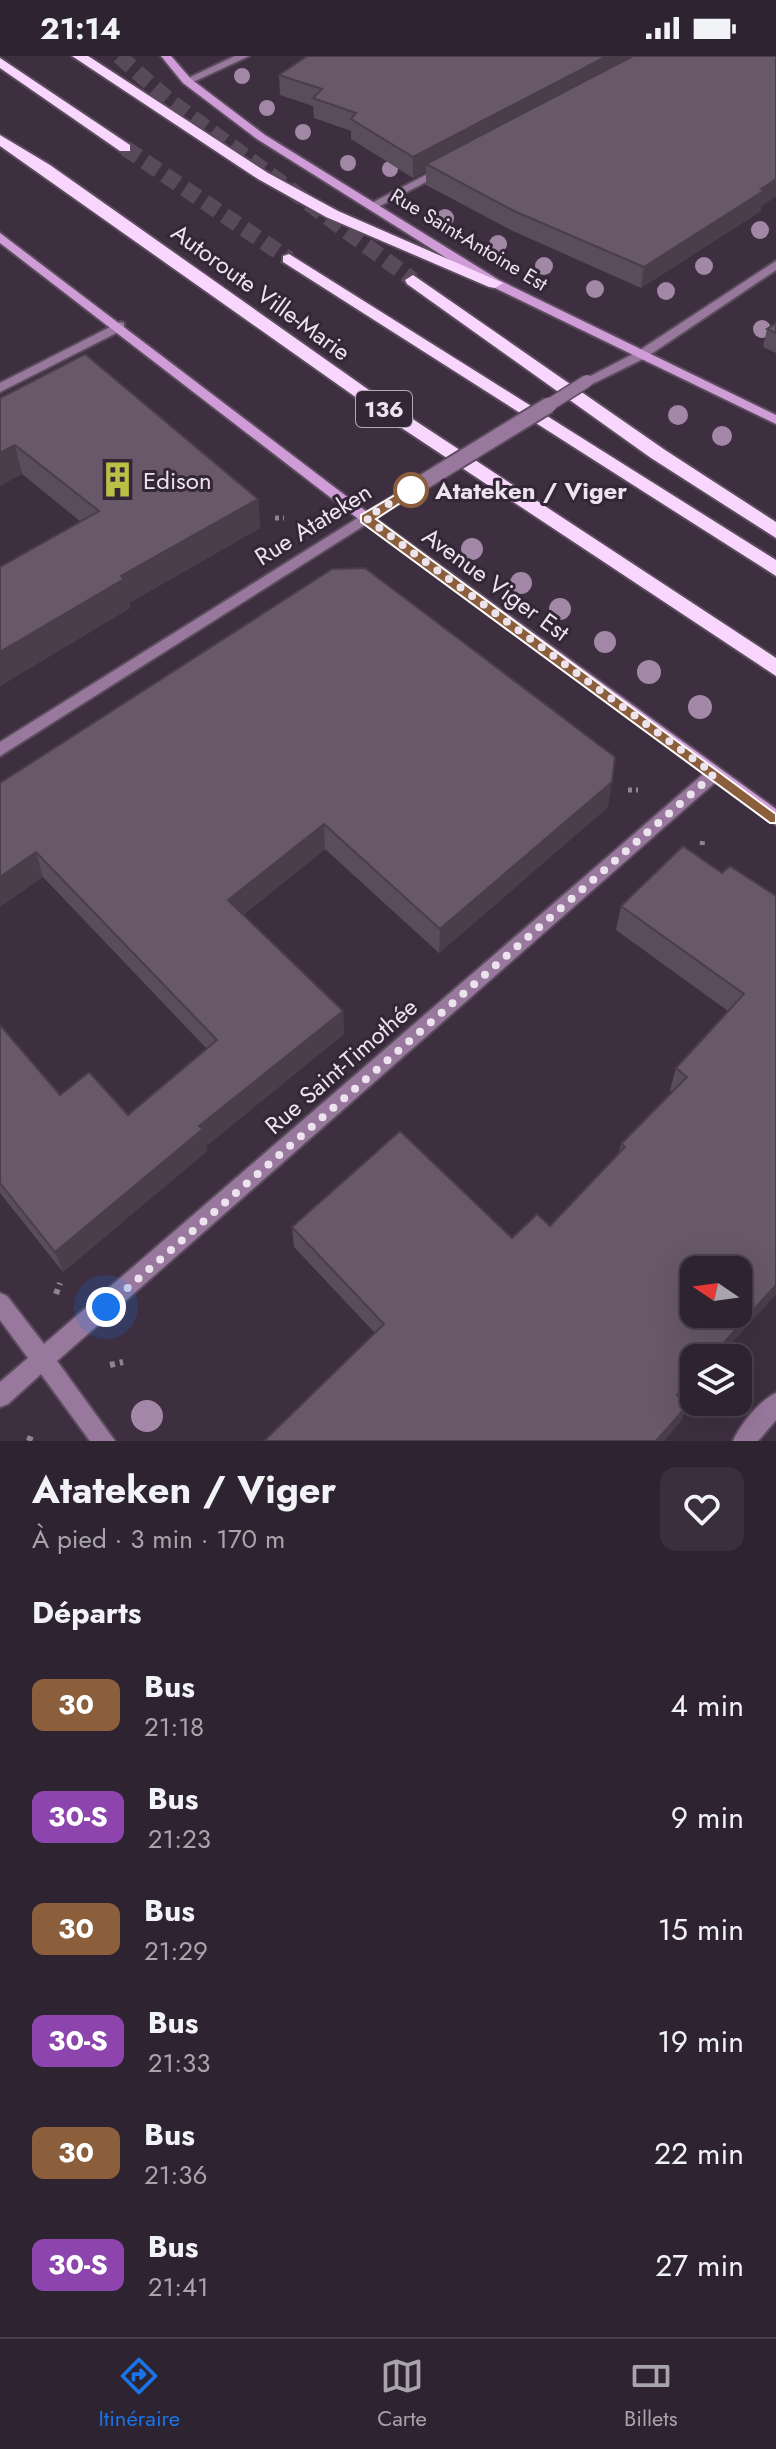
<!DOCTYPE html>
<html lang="fr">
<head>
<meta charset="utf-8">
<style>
	body { margin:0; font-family:Jost,sans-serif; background:#3a2f3c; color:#f1f3f6; height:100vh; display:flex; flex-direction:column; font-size:30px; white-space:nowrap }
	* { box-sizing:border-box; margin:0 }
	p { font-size:26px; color:#a7a4ab }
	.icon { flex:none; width:44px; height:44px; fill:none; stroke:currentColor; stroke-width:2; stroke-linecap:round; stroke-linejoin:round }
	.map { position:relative; height:1385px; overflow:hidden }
	.sheet { display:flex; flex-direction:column; background:#2e2330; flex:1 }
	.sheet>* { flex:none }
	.badge { padding:0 16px; border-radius:12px; font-size:28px; line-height:52px }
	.needle { width:52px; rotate:283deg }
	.controls { position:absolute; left:680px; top:1200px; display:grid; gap:16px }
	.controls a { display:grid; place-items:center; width:72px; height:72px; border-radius:16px; background:#2e2330; box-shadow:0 8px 32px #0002,0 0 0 2px #49404c; font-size:40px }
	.you { position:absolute; width:40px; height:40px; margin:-20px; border:6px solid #fff; border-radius:50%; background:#1a73e8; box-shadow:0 0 0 12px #1a73e833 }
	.map>.badge { position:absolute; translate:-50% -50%; box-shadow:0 0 0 4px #fff }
	h2 { padding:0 32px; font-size:30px; line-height:72px }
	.round { display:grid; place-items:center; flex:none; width:84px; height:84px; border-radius:16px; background:#3a2f3c }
	.overview { display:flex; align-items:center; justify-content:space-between; height:136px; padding:0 32px }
	h1 { font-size:38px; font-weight:700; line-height:60px }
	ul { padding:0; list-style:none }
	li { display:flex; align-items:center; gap:24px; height:112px; padding:0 32px }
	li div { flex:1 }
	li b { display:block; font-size:30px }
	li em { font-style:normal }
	li .badge { min-width:88px; font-weight:700; text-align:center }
	.status { display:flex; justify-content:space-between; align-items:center; height:56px; padding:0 40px; background:#2e2330; direction:ltr }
	.status svg { height:22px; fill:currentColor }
	.dock { display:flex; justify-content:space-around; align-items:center; height:112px; border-top:2px solid #49404c; background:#2e2330; font-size:22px; color:#a7a4ab }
	.dock a { display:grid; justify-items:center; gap:4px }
	.dock .active { color:#1a73e8 }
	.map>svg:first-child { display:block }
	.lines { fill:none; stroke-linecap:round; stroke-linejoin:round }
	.trunk-tunnel { stroke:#584a5a; stroke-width:16; stroke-dasharray:16 8; stroke-linecap:butt }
	.minor-casing { stroke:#5a4c5c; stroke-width:4 }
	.secondary-casing { stroke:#5a4c5c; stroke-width:4 }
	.trunk-casing { stroke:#5a4c5c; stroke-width:4 }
	.path-far1 { stroke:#908492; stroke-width:5; stroke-dasharray:4 4; stroke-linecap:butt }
	.path { stroke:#908492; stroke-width:6; stroke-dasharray:5 5; stroke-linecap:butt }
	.minor { fill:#98789d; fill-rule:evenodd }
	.secondary { fill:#cf9cd7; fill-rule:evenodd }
	.trunk { fill:#f8d6fd; fill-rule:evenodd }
	.minor-bridge-far1-casing { stroke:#5a4c5c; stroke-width:15; stroke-linecap:butt }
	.minor-bridge-casing { stroke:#5a4c5c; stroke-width:19; stroke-linecap:butt }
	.minor-bridge-far1 { stroke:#98789d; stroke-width:12 }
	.minor-bridge { stroke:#98789d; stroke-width:15 }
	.tree { fill:#a287a6 }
	.wall { fill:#594c5b }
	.shaded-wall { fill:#493e4a }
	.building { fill:#68586a; stroke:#493e4a; stroke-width:2; fill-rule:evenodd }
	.line { fill:#8b5e3c; stroke:#fff; stroke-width:2 }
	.walk { stroke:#ece3ee; stroke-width:8; stroke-dasharray:0 14.4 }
	.stop-dot { fill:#fff; stroke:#8b5e3c; stroke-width:4 }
	.labels { text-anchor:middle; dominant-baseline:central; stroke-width:6; stroke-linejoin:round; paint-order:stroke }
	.far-street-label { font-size:20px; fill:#ece3ee; stroke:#332636 }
	.shield { fill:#332636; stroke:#b4aab7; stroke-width:2 }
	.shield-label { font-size:22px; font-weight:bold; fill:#ece3ee }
	.street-label { font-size:24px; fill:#ece3ee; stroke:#332636 }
	.poi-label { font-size:24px; fill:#ece3ee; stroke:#332636; text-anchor:start }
	.stop-label { font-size:24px; font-weight:bold; fill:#ece3ee; stroke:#332636; text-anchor:start }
</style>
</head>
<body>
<div class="status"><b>21:14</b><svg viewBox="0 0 49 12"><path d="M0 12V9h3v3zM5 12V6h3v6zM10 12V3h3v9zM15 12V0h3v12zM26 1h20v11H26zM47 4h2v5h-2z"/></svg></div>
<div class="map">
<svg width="776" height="1385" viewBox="0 0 776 1385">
	<rect width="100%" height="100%" fill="#3e2f40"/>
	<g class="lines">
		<path class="trunk-tunnel" d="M 119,0 L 170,45 L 413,224
			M 125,92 L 289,203"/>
		<defs>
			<path id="minor" d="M 235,0 L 249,0 L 191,27 L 182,25 Z
				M 445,109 L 451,112 L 449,114 L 376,152 L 366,150 Z
				M 776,205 L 776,214 L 645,302 L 592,328 L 582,328 L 581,325 L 637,296 Z
				M 120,266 L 124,267 L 124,273 L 0,336 L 0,327 Z
				M 412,428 L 419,433 L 417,436 L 0,700 L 0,686 Z
				M 714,712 L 720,714 L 722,718 L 720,722 L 57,1305 L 115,1385 L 90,1385 L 41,1318 L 8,1348 L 0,1351 L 0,1326 L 28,1302 L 0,1264 L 0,1237 L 7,1240 L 44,1288 L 708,714 Z
				M 776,1337 L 776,1364 L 758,1385 L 733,1385 C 740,1369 760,1344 776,1337 Z"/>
			<path id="secondary" d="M 161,0 L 171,0 L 191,23 L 265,79 L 499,224 L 776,359 L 776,368 L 491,230 L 257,83 L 183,27 Z
				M 0,177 L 371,459 L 776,753 L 776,769 L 361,465 L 0,187 Z"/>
			<path id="trunk" d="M 72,0 L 88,0 L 268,117 L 338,155 L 503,227 L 495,232 L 489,231 L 326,161 L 258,123 Z
				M 0,2 L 130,89 L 130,95 L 120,95 L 0,12 Z
				M 0,79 L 50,109 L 376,339 L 776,602 L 776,620 L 364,347 L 0,90 Z
				M 289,198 L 776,504 L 776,520 L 283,206 L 283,200 Z
				M 413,219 L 665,394 L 776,466 L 776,482 L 651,402 L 407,228 L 405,224 Z"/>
		</defs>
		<use href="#minor" class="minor-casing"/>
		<use href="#secondary" class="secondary-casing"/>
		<use href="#trunk" class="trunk-casing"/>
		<path class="path-far1" d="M 275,462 L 284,462
			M 628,734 L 638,734
			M 702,789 L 703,782"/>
		<path class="path" d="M 56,1238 L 60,1227
			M 110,1309 L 123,1306
			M 29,1385 L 32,1377"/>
		<use href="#minor" class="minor"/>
		<use href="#secondary" class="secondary"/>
		<use href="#trunk" class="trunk"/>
		<defs>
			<path id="minor-bridge-far1" d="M 546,351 L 587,325"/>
			<path id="minor-bridge" d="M 412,433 L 549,349"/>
		</defs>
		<use href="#minor-bridge-far1" class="minor-bridge-far1-casing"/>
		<use href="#minor-bridge" class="minor-bridge-casing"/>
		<use href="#minor-bridge-far1" class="minor-bridge-far1"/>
		<use href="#minor-bridge" class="minor-bridge"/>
	</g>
	<g class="tree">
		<circle cx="242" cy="20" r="8"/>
		<circle cx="267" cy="52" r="8"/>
		<circle cx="303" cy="76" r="8"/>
		<circle cx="348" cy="107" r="8"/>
		<circle cx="390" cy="113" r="8"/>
		<circle cx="445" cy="162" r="9"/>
		<circle cx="760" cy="174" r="9"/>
		<circle cx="498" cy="188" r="9"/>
		<circle cx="544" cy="210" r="9"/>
		<circle cx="704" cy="210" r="9"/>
		<circle cx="595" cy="233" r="9"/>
		<circle cx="666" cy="235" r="9"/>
		<circle cx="762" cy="273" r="9"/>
		<circle cx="678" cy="359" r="10"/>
		<circle cx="722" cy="380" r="10"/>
		<circle cx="472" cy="493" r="11"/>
		<circle cx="521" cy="527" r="11"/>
		<circle cx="560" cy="553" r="11"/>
		<circle cx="605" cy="586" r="11"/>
		<circle cx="649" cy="616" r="12"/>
		<circle cx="700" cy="651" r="12"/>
		<circle cx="147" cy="1360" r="16"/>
	</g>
	<path class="wall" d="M 279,19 L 761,150 L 761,155 L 641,232 L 513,175 L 426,129 L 426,115 L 413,122 L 351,83 L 351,75 L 314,62 L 313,50 L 280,39 Z
		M 776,267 L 776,297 L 763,291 L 767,273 Z
		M 0,342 L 258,443 L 260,472 L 129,547 L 130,552 L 0,630 L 0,511 L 81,466 L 22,418 Z
		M 0,727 L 608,751 L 439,897 L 325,793 L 243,859 L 343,955 L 344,978 L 206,1090 L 207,1095 L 63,1216 L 0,1137 L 0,969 L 60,1039 L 128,1059 L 207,993 L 43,821 Z
		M 722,817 L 776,840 L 776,1238 L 718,1302 L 694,1302 L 694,1329 L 681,1343 L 688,1349 L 680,1366 L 664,1385 L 264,1385 L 375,1277 L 294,1191 L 292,1171 L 512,1182 L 550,1170 L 619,1097 L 621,1088 L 672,1036 L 670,1034 L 676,1012 L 728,955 L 616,874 L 621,850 Z"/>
	<path class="shaded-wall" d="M 607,0 L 643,0 L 426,108 L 426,115 L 413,122 L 413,101 Z
		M 776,123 L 776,141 L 761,150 L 761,155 L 641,232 L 644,211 Z
		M 15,389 L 22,418 L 0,430 L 0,397 Z
		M 258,443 L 260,472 L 129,547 L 130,552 L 0,630 L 0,596 L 121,520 Z
		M 612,726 L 608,751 L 439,897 L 440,873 Z
		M 324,768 L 325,793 L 231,868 L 228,844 Z
		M 36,796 L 43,821 L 0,851 L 0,821 Z
		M 343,955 L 344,978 L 206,1090 L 207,1095 L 63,1216 L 55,1196 L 199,1070 Z
		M 776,1229 L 776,1238 L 718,1302 L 710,1302 Z
		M 694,1320 L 694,1329 L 669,1356 L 677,1339 Z
		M 688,1349 L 680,1366 L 664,1385 L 656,1385 Z"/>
	<path class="building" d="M 307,0 L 607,0 L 413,101 L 351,63 L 356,57 L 313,42 L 322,33 L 279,19 Z
		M 633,0 L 776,0 L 776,123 L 761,133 L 765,134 L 644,211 L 514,155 L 426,108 Z
		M 776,267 L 776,277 L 767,273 Z
		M 85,298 L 258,443 L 121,520 L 124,523 L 0,596 L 0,511 L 99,455 L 15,389 L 0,397 L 0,342 Z
		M 365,512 L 615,701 L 612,726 L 440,873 L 324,768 L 228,844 L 343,955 L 199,1070 L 203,1073 L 55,1196 L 0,1127 L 0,969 L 60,1039 L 89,1016 L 128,1059 L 217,984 L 36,796 L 0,821 L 0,727 L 332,513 Z
		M 683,790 L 722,817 L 730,810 L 776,840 L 776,1229 L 710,1302 L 694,1302 L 694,1320 L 677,1339 L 688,1349 L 656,1385 L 264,1385 L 384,1268 L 292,1171 L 400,1075 L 512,1182 L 537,1158 L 550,1170 L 625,1091 L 621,1088 L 687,1021 L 676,1012 L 744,938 L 621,850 ZM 694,1214 L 738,1214 L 738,1258 L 694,1258 Z"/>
	<path class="line" d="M 412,429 L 417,430 L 417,436 L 376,463 L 776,758 L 776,767 L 770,767 L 361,466 L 361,459 Z"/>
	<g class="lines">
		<path class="walk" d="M 106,1251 L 714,718 L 366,462 L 411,434"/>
	</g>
	<defs>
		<symbol id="building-bare" viewBox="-9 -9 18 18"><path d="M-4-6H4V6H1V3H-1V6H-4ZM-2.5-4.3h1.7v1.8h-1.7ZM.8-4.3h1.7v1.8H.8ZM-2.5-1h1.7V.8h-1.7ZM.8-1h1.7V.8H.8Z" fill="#bac045" stroke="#332636" stroke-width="2.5" paint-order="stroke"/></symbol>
	</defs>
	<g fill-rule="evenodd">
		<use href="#building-bare" x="92" y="398" width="51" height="51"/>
	</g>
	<circle class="stop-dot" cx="411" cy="434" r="16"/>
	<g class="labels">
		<g class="far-street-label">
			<text transform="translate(469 184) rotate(31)">Rue Saint-Antoine Est</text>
		</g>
		<rect class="shield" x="356" y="335" width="56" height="36" rx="6"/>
		<g class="shield-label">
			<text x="384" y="353">136</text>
		</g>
		<g class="street-label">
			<text transform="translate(261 236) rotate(36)">Autoroute Ville-Marie</text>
			<text transform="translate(313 468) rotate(-32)">Rue Atateken</text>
			<text transform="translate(496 528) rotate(36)">Avenue Viger Est</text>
			<text transform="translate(341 1010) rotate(-41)">Rue Saint-Timothée</text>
		</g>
		<g class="poi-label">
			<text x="143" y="424">Edison</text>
		</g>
		<g class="stop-label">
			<text x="435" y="434">Atateken / Viger</text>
		</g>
	</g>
</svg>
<div class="controls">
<a><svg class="needle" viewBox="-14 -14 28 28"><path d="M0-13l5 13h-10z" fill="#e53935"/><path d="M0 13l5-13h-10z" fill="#a7a4ab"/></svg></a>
<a><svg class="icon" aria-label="layers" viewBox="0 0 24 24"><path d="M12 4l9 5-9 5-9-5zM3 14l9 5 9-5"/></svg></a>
</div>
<div class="you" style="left:106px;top:1251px"></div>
</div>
<section class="sheet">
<div class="overview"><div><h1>Atateken / Viger</h1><p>À pied · 3 min · 170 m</p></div><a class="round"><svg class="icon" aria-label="heart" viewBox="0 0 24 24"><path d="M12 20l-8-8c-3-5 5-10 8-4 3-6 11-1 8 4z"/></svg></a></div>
<h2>Départs</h2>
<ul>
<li><span class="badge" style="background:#8b5e3c;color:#fff">30</span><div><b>Bus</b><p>21:18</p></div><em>4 min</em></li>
<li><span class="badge" style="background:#8e44ad;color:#fff">30-S</span><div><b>Bus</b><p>21:23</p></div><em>9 min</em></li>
<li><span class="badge" style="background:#8b5e3c;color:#fff">30</span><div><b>Bus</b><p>21:29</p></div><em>15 min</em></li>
<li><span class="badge" style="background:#8e44ad;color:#fff">30-S</span><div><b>Bus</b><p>21:33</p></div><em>19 min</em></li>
<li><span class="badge" style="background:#8b5e3c;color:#fff">30</span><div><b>Bus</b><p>21:36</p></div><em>22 min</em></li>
<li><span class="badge" style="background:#8e44ad;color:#fff">30-S</span><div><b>Bus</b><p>21:41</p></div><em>27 min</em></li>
</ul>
</section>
<nav class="dock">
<a class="active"><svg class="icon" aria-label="directions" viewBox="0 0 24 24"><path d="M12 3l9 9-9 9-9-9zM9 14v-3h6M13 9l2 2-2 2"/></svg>Itinéraire</a>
<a><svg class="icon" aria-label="map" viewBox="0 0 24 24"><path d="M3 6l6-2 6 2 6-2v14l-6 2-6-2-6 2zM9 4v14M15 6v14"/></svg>Carte</a>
<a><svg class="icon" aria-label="tickets" viewBox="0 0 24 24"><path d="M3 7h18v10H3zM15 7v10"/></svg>Billets</a>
</nav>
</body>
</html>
